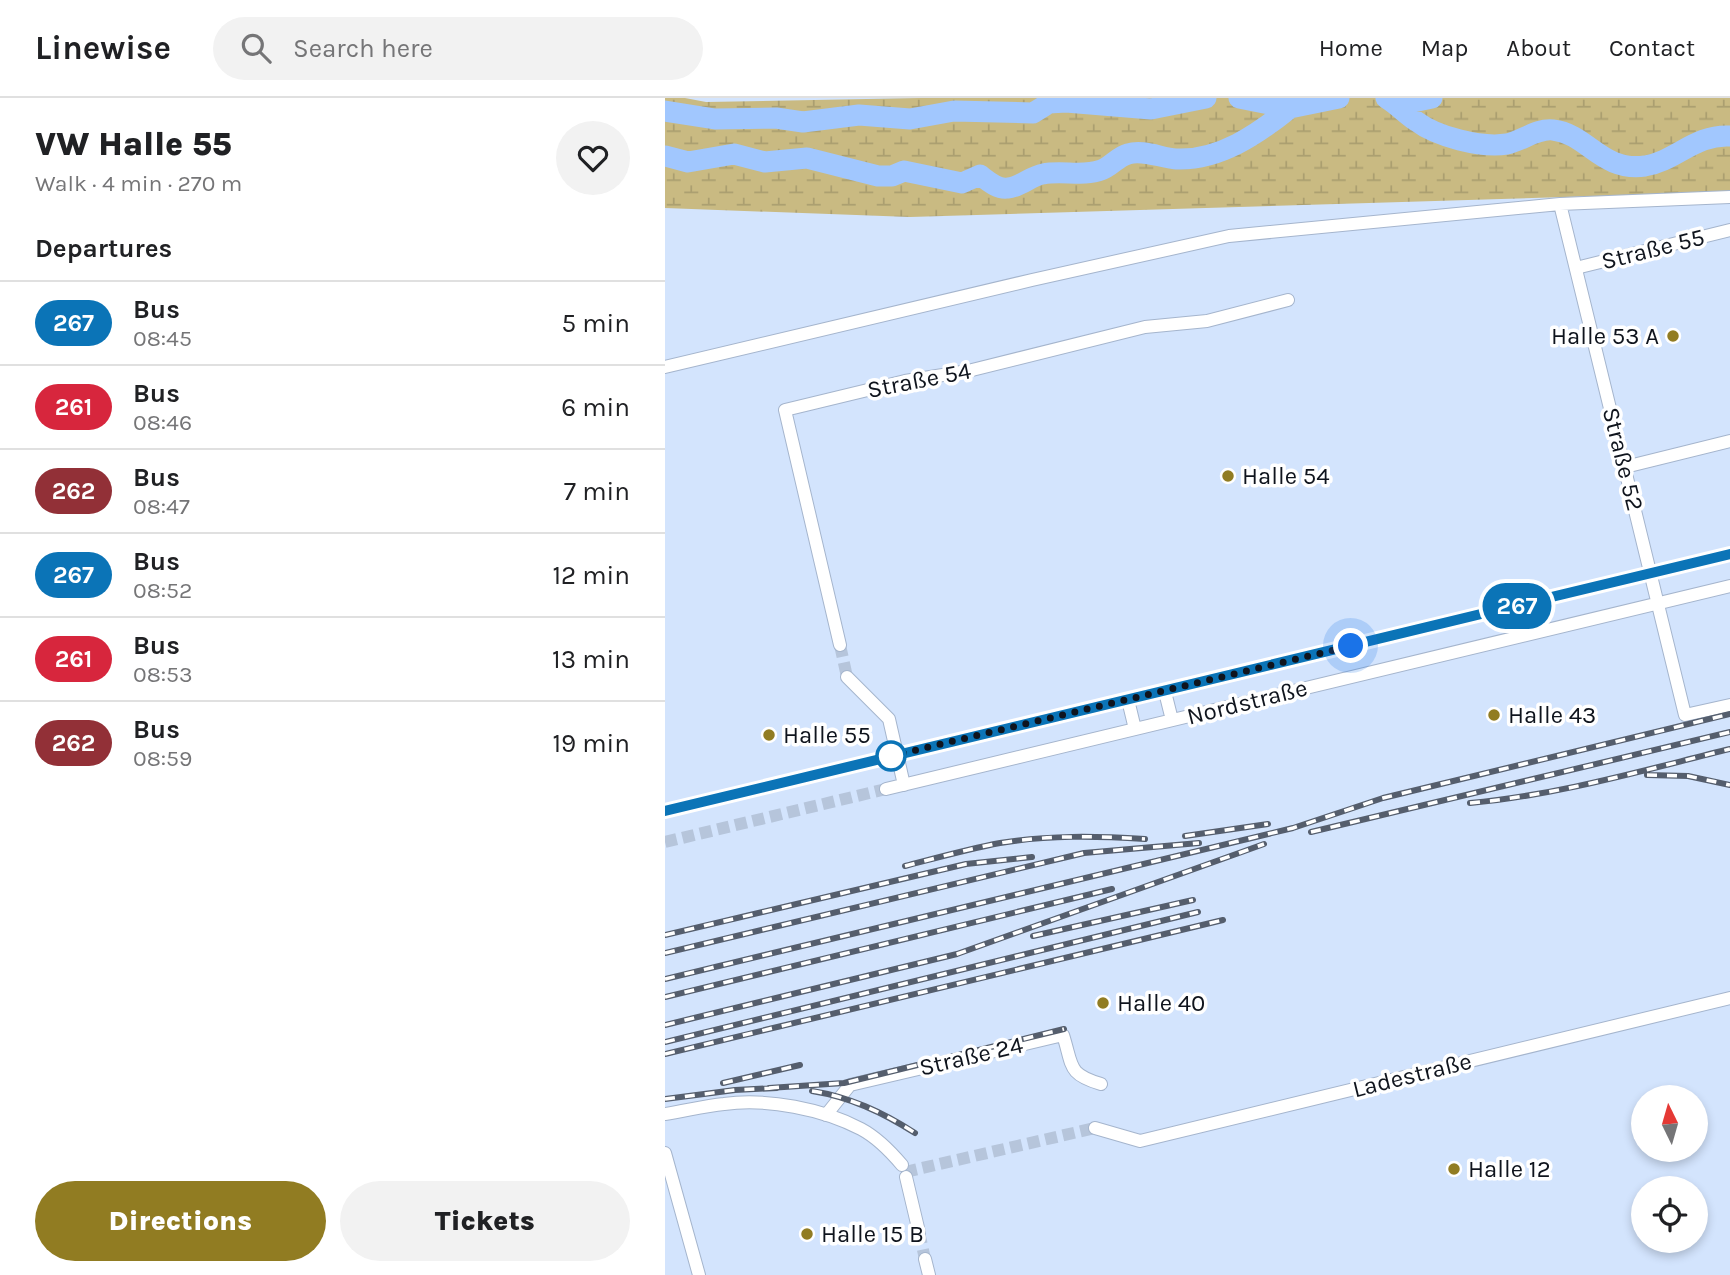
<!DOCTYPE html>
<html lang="en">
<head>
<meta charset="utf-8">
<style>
	body { margin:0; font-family:Karla,sans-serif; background:#f2f2f2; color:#202124; height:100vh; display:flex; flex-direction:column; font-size:26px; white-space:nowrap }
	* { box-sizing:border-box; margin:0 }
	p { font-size:23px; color:#757577 }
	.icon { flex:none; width:38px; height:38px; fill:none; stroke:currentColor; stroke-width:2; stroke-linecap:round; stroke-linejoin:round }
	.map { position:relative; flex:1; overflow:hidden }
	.side { display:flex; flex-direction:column; background:#fff; width:665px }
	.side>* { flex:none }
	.badge { padding:0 14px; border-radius:23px; font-size:24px; line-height:46px }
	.needle { width:46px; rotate:355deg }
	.tools { position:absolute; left:966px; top:987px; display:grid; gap:14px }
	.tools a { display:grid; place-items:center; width:77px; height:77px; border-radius:50%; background:#fff; box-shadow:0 4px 10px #0003; font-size:35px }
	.you { position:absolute; width:35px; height:35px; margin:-18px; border:5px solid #fff; border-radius:50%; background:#1a73e8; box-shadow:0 0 0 10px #1a73e833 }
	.map>.badge { position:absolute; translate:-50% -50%; box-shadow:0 0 0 4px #fff }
	h2 { padding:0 35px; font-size:26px; line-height:63px }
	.round { display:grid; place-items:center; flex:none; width:74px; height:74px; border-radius:37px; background:#f2f2f2 }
	.overview { display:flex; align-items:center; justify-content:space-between; height:119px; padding:0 35px }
	h1 { font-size:33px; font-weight:800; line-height:52px }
	.button { display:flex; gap:14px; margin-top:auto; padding:14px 35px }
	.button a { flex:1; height:80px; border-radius:42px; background:#917c22; color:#fff; font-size:28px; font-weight:800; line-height:80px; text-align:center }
	.button a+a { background:#f2f2f2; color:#202124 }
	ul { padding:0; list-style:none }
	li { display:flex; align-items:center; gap:21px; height:84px; padding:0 35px; border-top:2px solid #e0e0e0 }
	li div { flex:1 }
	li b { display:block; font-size:26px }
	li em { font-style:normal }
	li .badge { min-width:77px; font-weight:700; text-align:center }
	header { display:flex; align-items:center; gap:42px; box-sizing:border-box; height:98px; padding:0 35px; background:#fff; border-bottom:2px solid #e0e0e0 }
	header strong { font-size:33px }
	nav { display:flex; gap:38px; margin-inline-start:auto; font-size:24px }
	.search { width:490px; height:63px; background:#f2f2f2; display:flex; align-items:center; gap:18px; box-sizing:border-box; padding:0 24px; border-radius:38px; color:#757577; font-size:26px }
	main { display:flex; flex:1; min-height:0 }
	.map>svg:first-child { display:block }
	.wetland { fill:url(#wetland-marsh) }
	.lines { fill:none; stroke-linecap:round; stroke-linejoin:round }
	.stream { stroke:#a1c7fe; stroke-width:3.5 }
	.river { stroke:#a1c7fe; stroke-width:21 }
	.minor-tunnel { stroke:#b6c5db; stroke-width:12; stroke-dasharray:12 6; stroke-linecap:butt }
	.minor-casing { stroke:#a5b5cd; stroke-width:14 }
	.minor { stroke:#fff; stroke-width:12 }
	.rail-casing { stroke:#555e6d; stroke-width:6 }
	.rail { stroke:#fff; stroke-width:3.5; stroke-dasharray:10; stroke-linecap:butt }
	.line-casing { stroke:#fff; stroke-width:16 }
	.line { stroke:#0b74b7; stroke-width:10 }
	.walk { stroke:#0f141d; stroke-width:7; stroke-dasharray:0 12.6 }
	.poi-dot { fill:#917c22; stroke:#fff; stroke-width:2.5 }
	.stop-dot { fill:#fff; stroke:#0b74b7; stroke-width:3.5 }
	.labels { text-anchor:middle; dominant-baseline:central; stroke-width:7; stroke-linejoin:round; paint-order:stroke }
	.street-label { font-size:24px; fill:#0f141d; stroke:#fff }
	.poi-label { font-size:24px; fill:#0f141d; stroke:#fff; text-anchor:start }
</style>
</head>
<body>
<header>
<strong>Linewise</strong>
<div class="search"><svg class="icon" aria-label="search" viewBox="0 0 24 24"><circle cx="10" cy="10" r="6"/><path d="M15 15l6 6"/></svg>Search here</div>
<nav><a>Home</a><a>Map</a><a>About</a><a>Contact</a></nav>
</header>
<main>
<section class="side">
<div class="overview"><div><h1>VW Halle 55</h1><p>Walk · 4 min · 270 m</p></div><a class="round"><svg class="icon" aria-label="heart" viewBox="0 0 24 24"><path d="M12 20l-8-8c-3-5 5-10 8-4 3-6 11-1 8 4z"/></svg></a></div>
<h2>Departures</h2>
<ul>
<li><span class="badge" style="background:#0b74b7;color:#fff">267</span><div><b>Bus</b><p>08:45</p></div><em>5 min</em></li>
<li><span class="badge" style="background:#d7263d;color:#fff">261</span><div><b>Bus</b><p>08:46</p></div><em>6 min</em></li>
<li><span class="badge" style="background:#923037;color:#fff">262</span><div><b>Bus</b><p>08:47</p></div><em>7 min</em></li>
<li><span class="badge" style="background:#0b74b7;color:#fff">267</span><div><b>Bus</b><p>08:52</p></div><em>12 min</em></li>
<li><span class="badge" style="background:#d7263d;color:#fff">261</span><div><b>Bus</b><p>08:53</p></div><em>13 min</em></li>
<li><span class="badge" style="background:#923037;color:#fff">262</span><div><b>Bus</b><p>08:59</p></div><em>19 min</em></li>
</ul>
<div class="button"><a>Directions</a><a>Tickets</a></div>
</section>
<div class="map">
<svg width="1065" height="1177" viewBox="0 0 1065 1177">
	<defs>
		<pattern id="wetland-marsh" width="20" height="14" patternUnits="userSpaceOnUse" patternTransform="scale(1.75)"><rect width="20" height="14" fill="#c9ba82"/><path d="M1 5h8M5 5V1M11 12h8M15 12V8" fill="none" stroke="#ab9f70"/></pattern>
	</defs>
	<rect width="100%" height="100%" fill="#d3e4fd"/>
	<path class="wetland" d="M 0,0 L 20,0 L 41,4 L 254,0 L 1065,0 L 1065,94 L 245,119 L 0,110 Z"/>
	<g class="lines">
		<path class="stream" d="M 532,0 L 532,1"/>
		<path class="river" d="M 574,0 L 625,10 L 674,0
			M 721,0 C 732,7 741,16 751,23 C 772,39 816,50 842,46 C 857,43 872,30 888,32 C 923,36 936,74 980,68 C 1011,63 1030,36 1065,38
			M 728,0 L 748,4 L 767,0
			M 0,13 L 50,21 L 111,20 L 138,24 L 194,17 L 245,21 L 289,13 L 368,15 L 384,5 L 401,4 L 486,11 L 541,0
			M 0,58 L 23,64 L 69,56 L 100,64 L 142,60 L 213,78 L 227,78 L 239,73 L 297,85 L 315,77 C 323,83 333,92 343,90 C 355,89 366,78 378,76 C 397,72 418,79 436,72 C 446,69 452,59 463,56 C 478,51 496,60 511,61 C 554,63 593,36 625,10"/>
		<path class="minor-tunnel" d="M 175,547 L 182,579
			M 0,713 L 214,661
			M 0,744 L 221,691
			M 240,1074 L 430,1030
			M 254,1134 L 260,1161"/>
		<defs>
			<path id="minor" d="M 895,106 L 1020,617 L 1065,607
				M 911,170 L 1065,132
				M 0,269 L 367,182 L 564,138 L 895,106 L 1065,99
				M 960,369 L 1065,343
				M 175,547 L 120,312 L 240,283 L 303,273 L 480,229 L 542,223 L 623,202
				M 182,579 L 224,621 L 239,687
				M 500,594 L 507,622
				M 463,602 L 470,631
				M 214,661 L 1065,456
				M 221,691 L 1065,488
				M 0,1016 C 20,1013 39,1008 59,1006 C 102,1000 158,1011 196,1031 C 211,1039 226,1054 237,1067
				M 161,1017 L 185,987 L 398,937 C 408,968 402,976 436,986
				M 430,1030 L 475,1043 L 1065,900
				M 0,1055 L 34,1177
				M 241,1079 L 254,1134
				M 260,1161 L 264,1177"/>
		</defs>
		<use href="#minor" class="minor-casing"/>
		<use href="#minor" class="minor"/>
		<defs>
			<path id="rail" d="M 982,677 L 1023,678 L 1065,687
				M 805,705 C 894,697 979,672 1065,651
				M 646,734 L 1065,634
				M 520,738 L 603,726
				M 240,768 C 271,760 303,751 335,745 C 383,737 431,738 480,741
				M 0,837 L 301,766 L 367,759
				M 368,838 L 528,802
				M 0,855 L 419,755 L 534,745
				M 0,881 L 628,730 L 718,700 L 1065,616
				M 0,899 L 447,791
				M 0,927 L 292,856 L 599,746
				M 0,944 L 533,814
				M 0,956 L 558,822
				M 58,985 L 135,967
				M 104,990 L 179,985 L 399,931
				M 147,993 C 185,999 217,1014 250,1035
				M 0,1001 L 70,992 L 112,990"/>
		</defs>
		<use href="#rail" class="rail-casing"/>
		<use href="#rail" class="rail"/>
	</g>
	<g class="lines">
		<defs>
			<path id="line" d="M 0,713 L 1065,456"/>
		</defs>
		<use href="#line" class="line-casing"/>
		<use href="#line" class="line"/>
		<path class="walk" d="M 226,658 L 686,548"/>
	</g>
	<g class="poi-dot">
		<circle cx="1008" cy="238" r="7"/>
		<circle cx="563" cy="378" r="7"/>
		<circle cx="829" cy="617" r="7"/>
		<circle cx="104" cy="637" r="7"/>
		<circle cx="438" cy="905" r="7"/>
		<circle cx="789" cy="1071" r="7"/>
		<circle cx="142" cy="1136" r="7"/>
	</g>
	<circle class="stop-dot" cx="226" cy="658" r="14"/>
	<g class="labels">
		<g class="street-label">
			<text transform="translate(988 151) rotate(-14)">Straße 55</text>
			<text transform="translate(254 282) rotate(-11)">Straße 54</text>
			<text transform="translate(958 361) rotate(76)">Straße 52</text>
			<text transform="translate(582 604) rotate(-14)">Nordstraße</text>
			<text transform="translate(306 958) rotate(-13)">Straße 24</text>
			<text transform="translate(747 977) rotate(-14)">Ladestraße</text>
		</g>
		<g class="poi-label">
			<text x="994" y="238" text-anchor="end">Halle 53 A</text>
			<text x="577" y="378">Halle 54</text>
			<text x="843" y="617">Halle 43</text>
			<text x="118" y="637">Halle 55</text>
			<text x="452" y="905">Halle 40</text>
			<text x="803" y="1071">Halle 12</text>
			<text x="156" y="1136">Halle 15 B</text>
		</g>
	</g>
</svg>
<div class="tools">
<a><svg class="needle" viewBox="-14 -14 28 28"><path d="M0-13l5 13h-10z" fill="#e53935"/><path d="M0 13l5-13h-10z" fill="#757577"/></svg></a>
<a><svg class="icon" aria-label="locate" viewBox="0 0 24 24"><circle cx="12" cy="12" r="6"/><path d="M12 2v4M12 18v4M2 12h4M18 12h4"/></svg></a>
</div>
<div class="you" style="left:686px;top:548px"></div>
<b class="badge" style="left:852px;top:508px;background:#0b74b7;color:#fff">267</b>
</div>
</main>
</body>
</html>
